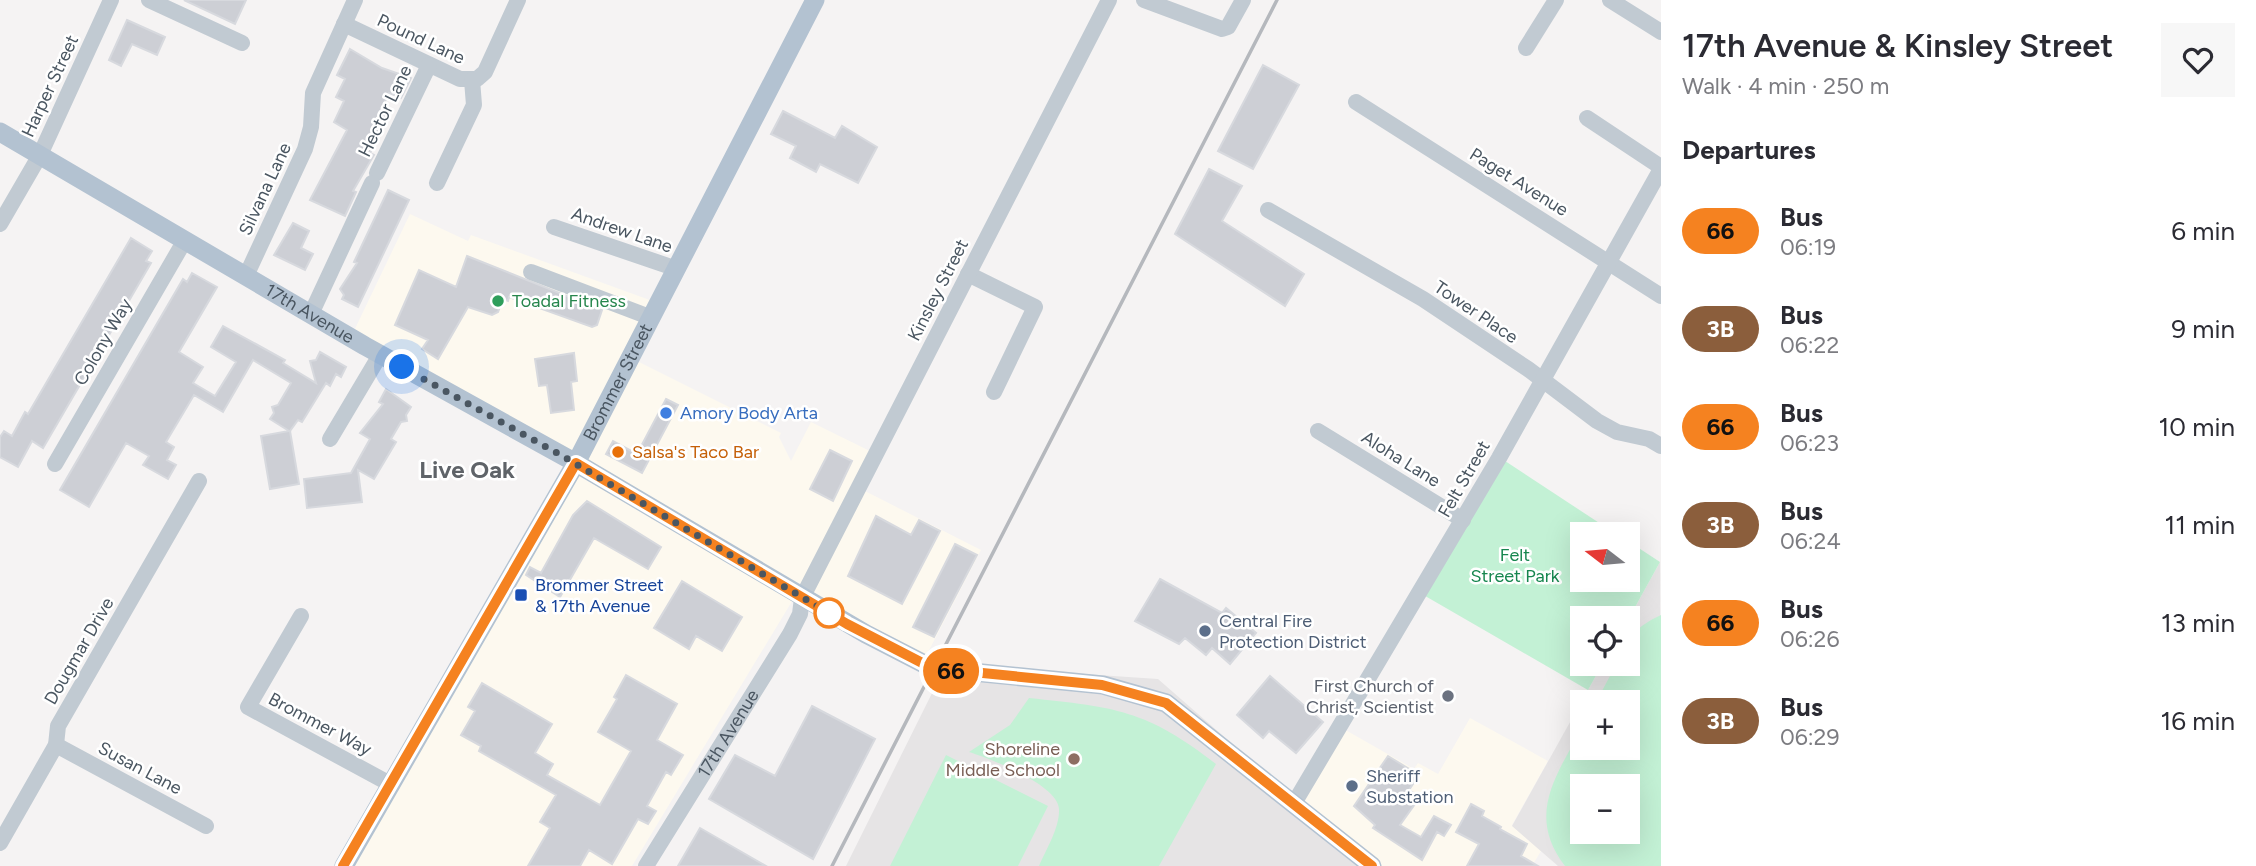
<!DOCTYPE html>
<html lang="en">
<head>
<meta charset="utf-8">
<style>
	body { margin:0; font-family:Figtree,sans-serif; background:#f7f7f7; color:#2b2b33; height:100vh; display:flex; flex-direction:column; font-size:26px; white-space:nowrap }
	* { box-sizing:border-box; margin:0 }
	p { font-size:23px; color:#7c7c81 }
	.icon { flex:none; width:38px; height:38px; fill:none; stroke:currentColor; stroke-width:2; stroke-linecap:round; stroke-linejoin:round }
	.map { position:relative; flex:1; overflow:hidden }
	.details { display:flex; flex-direction:column; background:#fff; width:595px }
	.details>* { flex:none }
	.badge { padding:0 14px; border-radius:23px; font-size:24px; line-height:46px }
	.needle { width:46px; rotate:286deg }
	.buttons { position:absolute; left:1570px; top:522px; display:grid; gap:14px }
	.buttons a { display:grid; place-items:center; width:70px; height:70px; border-radius:0px; background:#fff; box-shadow:0 7px 28px #0002; font-size:35px }
	.you { position:absolute; width:35px; height:35px; margin:-18px; border:5px solid #fff; border-radius:50%; background:#1a73e8; box-shadow:0 0 0 10px #1a73e833 }
	.map>.badge { position:absolute; translate:-50% -50%; box-shadow:0 0 0 4px #fff }
	h2 { padding:0 21px; font-size:26px; line-height:63px }
	.round { display:grid; place-items:center; flex:none; width:74px; height:74px; border-radius:0px; background:#f7f7f7 }
	.headline { display:flex; align-items:center; justify-content:space-between; height:119px; padding:0 21px }
	h1 { font-size:33px; font-weight:600; line-height:52px }
	ul { padding:0; list-style:none }
	li { display:flex; align-items:center; gap:21px; height:98px; padding:0 21px }
	li div { flex:1 }
	li b { display:block; font-size:26px }
	li em { font-style:normal }
	li .badge { min-width:77px; font-weight:700; text-align:center }
	main { display:flex; flex:1; min-height:0 }
	.map>svg:first-child { display:block }
	.commercial { fill:#fdf9ef }
	.education { fill:#e6e4e5; fill-rule:evenodd }
	.green { fill:#c3f1d5; fill-rule:evenodd }
	.building { fill:#cdcfd5; stroke:#d7d9de; stroke-width:2 }
	.lines { fill:none; stroke-linecap:round; stroke-linejoin:round }
	.minor { stroke:#c1cad2; stroke-width:16 }
	.major { stroke:#b3c2d1; stroke-width:19 }
	.rail { stroke:#b5b8bd; stroke-width:3.5 }
	.line-casing { stroke:#fff; stroke-width:16 }
	.line { stroke:#f58220; stroke-width:10 }
	.walk { stroke:#4a5661; stroke-width:7; stroke-dasharray:0 12.6 }
	.leisure-dot { fill:#2e9e5b; stroke:#fff; stroke-width:2.5 }
	.shop-dot { fill:#3f7fe0; stroke:#fff; stroke-width:2.5 }
	.food-dot { fill:#e8710a; stroke:#fff; stroke-width:2.5 }
	.transit-dot { fill:#1a4fb4; stroke:#fff; stroke-width:2.5 }
	.stop-dot { fill:#fff; stroke:#f58220; stroke-width:3.5 }
	.service-dot { fill:#5c6f8a; stroke:#fff; stroke-width:2.5 }
	.worship-dot { fill:#6b7280; stroke:#fff; stroke-width:2.5 }
	.education-dot { fill:#8d6e63; stroke:#fff; stroke-width:2.5 }
	.labels { text-anchor:middle; dominant-baseline:central; stroke-width:5; stroke-linejoin:round; paint-order:stroke }
	.street-label { font-size:18px; fill:#4a5661; stroke:#fff }
	.leisure-label { font-size:18px; fill:#27864d; stroke:#fff; text-anchor:start }
	.shop-label { font-size:18px; fill:#366cbe; stroke:#fff; text-anchor:start }
	.food-label { font-size:18px; fill:#c56008; stroke:#fff; text-anchor:start }
	.park-label { font-size:18px; fill:#17864f; stroke:#fff }
	.transit-label { font-size:18px; fill:#164399; stroke:#fff; text-anchor:start }
	.service-label { font-size:18px; fill:#4e5e75; stroke:#fff; text-anchor:start }
	.worship-label { font-size:18px; fill:#5b616d; stroke:#fff; text-anchor:end }
	.education-label { font-size:18px; fill:#785e54; stroke:#fff; text-anchor:end }
	.district-label { font-size:24px; font-weight:bold; fill:#5f6368; stroke:#fff }
</style>
</head>
<body>
<main>
<div class="map">
<svg width="1661" height="866" viewBox="0 0 1661 866">
	<rect width="100%" height="100%" fill="#f5f3f3"/>
	<path class="commercial" d="M 410,214 L 468,241 L 471,235 L 658,303 L 631,358 L 781,433 L 779,437 L 791,461 L 811,422 L 880,456 L 863,490 L 981,550 L 925,658 L 800,588 L 632,866 L 343,866 L 576,463 L 352,335 Z
		M 1470,718 L 1548,761 L 1512,825 L 1541,851 L 1532,866 L 1372,866 L 1299,802 L 1342,728 L 1414,769 L 1418,763 L 1438,774 Z"/>
	<path class="education" d="M 1660,562 L 1661,866 L 1558,866 L 1512,826 L 1603,663 L 1628,663 L 1628,620 ZM 1582,702 L 1628,702 L 1628,747 L 1582,747 ZM 1582,786 L 1628,786 L 1628,831 L 1582,831 Z
		M 946,665 L 1158,679 L 1364,859 L 1360,866 L 846,866 Z"/>
	<path class="green" d="M 1499,457 L 1616,534 L 1582,534 L 1582,579 L 1628,579 L 1628,541 L 1660,562 L 1628,620 L 1628,618 L 1582,618 L 1582,663 L 1603,663 L 1588,690 L 1420,593 Z
		M 1661,615 L 1661,866 L 1565,866 C 1526,815 1556,776 1582,728 L 1582,747 L 1628,747 L 1628,702 L 1596,702 L 1617,663 L 1628,663 C 1628,635 1636,627 1661,615 ZM 1582,786 L 1628,786 L 1628,831 L 1582,831 Z
		M 1029,698 C 1115,707 1147,710 1216,764 L 1159,866 L 1039,866 C 1046,850 1060,827 1059,809 C 1058,785 989,758 969,752 L 1010,725 Z
		M 946,755 L 1048,806 L 1018,866 L 890,866 Z"/>
	<path class="building" d="M 184,0 L 246,0 L 235,24 Z
		M 127,20 L 165,37 L 157,55 L 132,44 L 121,66 L 109,60 Z
		M 350,49 L 382,68 L 411,78 L 401,98 L 389,93 L 379,114 L 386,117 L 370,153 L 374,155 L 353,191 L 356,192 L 345,216 L 310,200 L 347,130 L 334,122 L 344,101 L 336,97 L 345,79 L 337,75 Z
		M 1263,65 L 1299,85 L 1253,169 L 1218,151 Z
		M 783,111 L 835,138 L 842,126 L 877,147 L 858,183 L 820,164 L 816,172 L 790,158 L 796,146 L 771,134 Z
		M 1209,169 L 1242,186 L 1222,221 L 1304,274 L 1285,306 L 1175,234 Z
		M 388,190 L 409,200 L 358,307 L 342,299 L 344,295 L 340,289 L 357,263 L 354,262 Z
		M 293,223 L 309,231 L 301,248 L 313,254 L 305,270 L 274,255 Z
		M 131,238 L 152,251 L 146,261 L 151,263 L 43,448 L 32,441 L 18,467 L 0,457 L 0,437 L 4,431 L 12,436 L 25,412 L 28,414 Z
		M 467,256 L 602,310 L 597,325 L 592,327 L 509,297 L 508,301 L 503,299 L 498,312 L 492,315 L 468,307 L 438,359 L 422,349 L 428,340 L 395,325 L 419,270 L 456,287 Z
		M 192,273 L 217,287 L 179,352 L 203,367 L 193,383 L 215,396 L 236,362 L 211,347 L 223,326 L 285,360 L 283,363 L 316,383 L 310,361 L 316,360 L 320,352 L 346,367 L 341,377 L 336,374 L 330,386 L 326,383 L 302,422 L 298,420 L 290,431 L 299,484 L 270,489 L 261,436 L 289,431 L 270,419 L 274,413 L 272,407 L 278,405 L 291,383 L 253,360 L 223,412 L 194,395 L 166,442 L 174,447 L 167,460 L 176,465 L 168,479 L 143,465 L 149,456 L 126,443 L 89,507 L 60,490 L 183,279 L 187,282 Z
		M 574,353 L 577,381 L 571,382 L 574,410 L 551,413 L 547,385 L 539,386 L 535,359 Z
		M 386,389 L 411,407 L 406,415 L 407,421 L 401,422 L 391,439 L 396,442 L 374,479 L 358,470 L 362,502 L 307,508 L 304,479 L 351,473 L 370,439 L 360,433 L 383,404 L 379,402 Z
		M 666,399 L 678,405 L 642,473 L 606,454 L 613,441 L 637,454 Z
		M 830,450 L 852,461 L 833,501 L 810,489 Z
		M 587,501 L 661,547 L 648,569 L 594,538 L 560,597 L 526,575 L 530,567 L 541,573 L 573,515 Z
		M 876,516 L 911,535 L 919,520 L 940,531 L 902,604 L 848,576 Z
		M 955,544 L 977,555 L 934,637 L 913,627 Z
		M 1160,579 L 1222,613 L 1226,608 L 1256,633 L 1230,664 L 1212,648 L 1206,655 L 1185,638 L 1179,644 L 1135,621 Z
		M 682,581 L 742,617 L 722,651 L 696,636 L 689,649 L 654,628 Z
		M 626,675 L 677,704 L 657,740 L 683,755 L 671,775 L 666,772 L 647,806 L 656,811 L 648,824 L 638,819 L 612,864 L 589,850 L 580,866 L 528,866 L 550,828 L 540,822 L 556,795 L 479,751 L 481,746 L 461,735 L 475,711 L 468,707 L 482,683 L 552,724 L 535,753 L 553,764 L 547,775 L 600,805 L 631,751 L 598,732 L 617,699 L 614,697 Z
		M 1270,676 L 1323,722 L 1296,753 L 1269,731 L 1263,738 L 1237,715 Z
		M 812,706 L 875,739 L 813,859 L 709,799 L 735,755 L 775,776 Z
		M 1388,756 L 1419,775 L 1409,790 L 1420,797 L 1400,825 L 1421,837 L 1434,816 L 1451,825 L 1444,836 L 1437,832 L 1422,860 L 1373,828 L 1375,825 L 1354,806 Z
		M 1471,804 L 1484,811 L 1482,816 L 1501,827 L 1500,829 L 1527,844 L 1521,856 L 1538,866 L 1467,866 L 1479,844 L 1456,832 Z
		M 700,828 L 766,866 L 678,866 Z"/>
	<g class="lines">
		<g class="minor">
			<path d="M 149,0 L 242,43"/>
			<path d="M 1144,0 L 1222,29 L 1228,27 L 1243,0"/>
			<path d="M 1610,0 L 1661,32"/>
			<path d="M 344,24 L 460,79 L 477,79 L 485,72 L 518,0"/>
			<path d="M 1526,48 L 1556,0"/>
			<path d="M 1356,102 L 1661,296"/>
			<path d="M 1587,118 L 1661,167"/>
			<path d="M 377,173 L 429,65"/>
			<path d="M 437,183 L 474,105 L 472,80"/>
			<path d="M 1268,210 L 1423,299 L 1528,369 L 1597,421 L 1617,432 L 1649,439 L 1661,446"/>
			<path d="M 0,224 L 40,155 L 111,0"/>
			<path d="M 554,227 L 677,269"/>
			<path d="M 531,272 L 652,318"/>
			<path d="M 968,274 L 1035,307 L 994,392"/>
			<path d="M 246,276 L 305,149 L 311,127 L 313,93 L 355,0"/>
			<path d="M 311,314 L 372,183"/>
			<path d="M 1318,431 L 1463,520"/>
			<path d="M 330,439 L 380,355"/>
			<path d="M 55,464 L 185,240"/>
			<path d="M 301,616 L 248,707 L 392,785"/>
			<path d="M 56,745 L 206,826"/>
			<path d="M 1293,805 L 1499,458 L 1661,169"/>
			<path d="M 0,843 L 56,745 L 58,726 L 199,481"/>
			<path id="s1" d="M 646,866 L 790,634 L 800,614 L 802,598 L 1109,0"/>
		</g>
		<g class="major">
			<path id="s2" d="M 0,132 L 365,346 L 576,463 L 866,634 L 932,668 L 1103,685 L 1166,703 L 1372,866"/>
			<path id="s3" d="M 344,866 L 576,463 L 815,0"/>
		</g>
		<path class="rail" d="M 832,866 L 1277,0"/>
	</g>
	<g class="lines">
		<defs>
			<path id="line" d="M 343,866 L 576,463 L 847,624 L 932,668 L 1102,685 L 1166,703 L 1372,866"/>
		</defs>
		<use href="#line" class="line-casing"/>
		<use href="#line" class="line"/>
		<path class="walk" d="M 402,367 L 559,454 L 829,613"/>
	</g>
	<circle class="leisure-dot" cx="498" cy="301" r="7"/>
	<circle class="shop-dot" cx="666" cy="413" r="7"/>
	<circle class="food-dot" cx="618" cy="452" r="7"/>
	<rect class="transit-dot" x="514" y="588" width="14" height="14" rx="3.5"/>
	<circle class="stop-dot" cx="829" cy="613" r="14"/>
	<g class="service-dot">
		<circle cx="1205" cy="631" r="7"/>
		<circle cx="1352" cy="786" r="7"/>
	</g>
	<circle class="worship-dot" cx="1448" cy="696" r="7"/>
	<circle class="education-dot" cx="1074" cy="759" r="7"/>
	<g class="labels">
		<g class="street-label">
			<text transform="translate(421 39) rotate(25)">Pound Lane</text>
			<text transform="translate(50 86) rotate(-65)">Harper Street</text>
			<text transform="translate(385 111) rotate(-64)">Hector Lane</text>
			<text transform="translate(1519 182) rotate(32)">Paget Avenue</text>
			<text transform="translate(265 189) rotate(-65)">Silvana Lane</text>
			<text transform="translate(622 230) rotate(19)">Andrew Lane</text>
			<text transform="translate(938 290) rotate(-63)">Kinsley Street</text>
			<text transform="translate(1476 312) rotate(34)">Tower Place</text>
			<text stroke="none"><textPath href="#s2" startOffset="359">17th Avenue</textPath></text>
			<text transform="translate(103 342) rotate(-60)">Colony Way</text>
			<text stroke="none"><textPath href="#s3" startOffset="556">Brommer Street</textPath></text>
			<text transform="translate(1401 459) rotate(32)">Aloha Lane</text>
			<text transform="translate(1464 479) rotate(-60)">Felt Street</text>
			<text transform="translate(79 651) rotate(-60)">Dougmar Drive</text>
			<text transform="translate(320 724) rotate(28)">Brommer Way</text>
			<text stroke="none"><textPath href="#s1" startOffset="156">17th Avenue</textPath></text>
			<text transform="translate(140 768) rotate(28)">Susan Lane</text>
		</g>
		<g class="leisure-label">
			<text x="512" y="301">Toadal Fitness</text>
		</g>
		<g class="shop-label">
			<text x="680" y="413">Amory Body Arta</text>
		</g>
		<g class="food-label">
			<text x="632" y="452">Salsa's Taco Bar</text>
		</g>
		<g class="park-label">
			<text x="1515" y="555">Felt<tspan x="1515" dy="21">Street Park</tspan></text>
		</g>
		<g class="transit-label">
			<text x="535" y="585">Brommer Street<tspan x="535" dy="21">&amp; 17th Avenue</tspan></text>
		</g>
		<g class="service-label">
			<text x="1219" y="621">Central Fire<tspan x="1219" dy="21">Protection District</tspan></text>
			<text x="1366" y="776">Sheriff<tspan x="1366" dy="21">Substation</tspan></text>
		</g>
		<g class="worship-label">
			<text x="1434" y="686">First Church of<tspan x="1434" dy="21">Christ, Scientist</tspan></text>
		</g>
		<g class="education-label">
			<text x="1060" y="749">Shoreline<tspan x="1060" dy="21">Middle School</tspan></text>
		</g>
		<g class="district-label">
			<text x="467" y="469">Live Oak</text>
		</g>
	</g>
</svg>
<div class="buttons">
<a><svg class="needle" viewBox="-14 -14 28 28"><path d="M0-13l5 13h-10z" fill="#e53935"/><path d="M0 13l5-13h-10z" fill="#7c7c81"/></svg></a>
<a><svg class="icon" aria-label="locate" viewBox="0 0 24 24"><circle cx="12" cy="12" r="6"/><path d="M12 2v4M12 18v4M2 12h4M18 12h4"/></svg></a>
<a>+</a>
<a>−</a>
</div>
<div class="you" style="left:402px;top:367px"></div>
<b class="badge" style="left:951px;top:671px;background:#f58220;color:#111">66</b>
</div>
<section class="details">
<div class="headline"><div><h1>17th Avenue &amp; Kinsley Street</h1><p>Walk · 4 min · 250 m</p></div><a class="round"><svg class="icon" aria-label="heart" viewBox="0 0 24 24"><path d="M12 20l-8-8c-3-5 5-10 8-4 3-6 11-1 8 4z"/></svg></a></div>
<h2>Departures</h2>
<ul>
<li><span class="badge" style="background:#f58220;color:#111">66</span><div><b>Bus</b><p>06:19</p></div><em>6 min</em></li>
<li><span class="badge" style="background:#8b5e3c;color:#fff">3B</span><div><b>Bus</b><p>06:22</p></div><em>9 min</em></li>
<li><span class="badge" style="background:#f58220;color:#111">66</span><div><b>Bus</b><p>06:23</p></div><em>10 min</em></li>
<li><span class="badge" style="background:#8b5e3c;color:#fff">3B</span><div><b>Bus</b><p>06:24</p></div><em>11 min</em></li>
<li><span class="badge" style="background:#f58220;color:#111">66</span><div><b>Bus</b><p>06:26</p></div><em>13 min</em></li>
<li><span class="badge" style="background:#8b5e3c;color:#fff">3B</span><div><b>Bus</b><p>06:29</p></div><em>16 min</em></li>
</ul>
</section>
</main>
</body>
</html>
